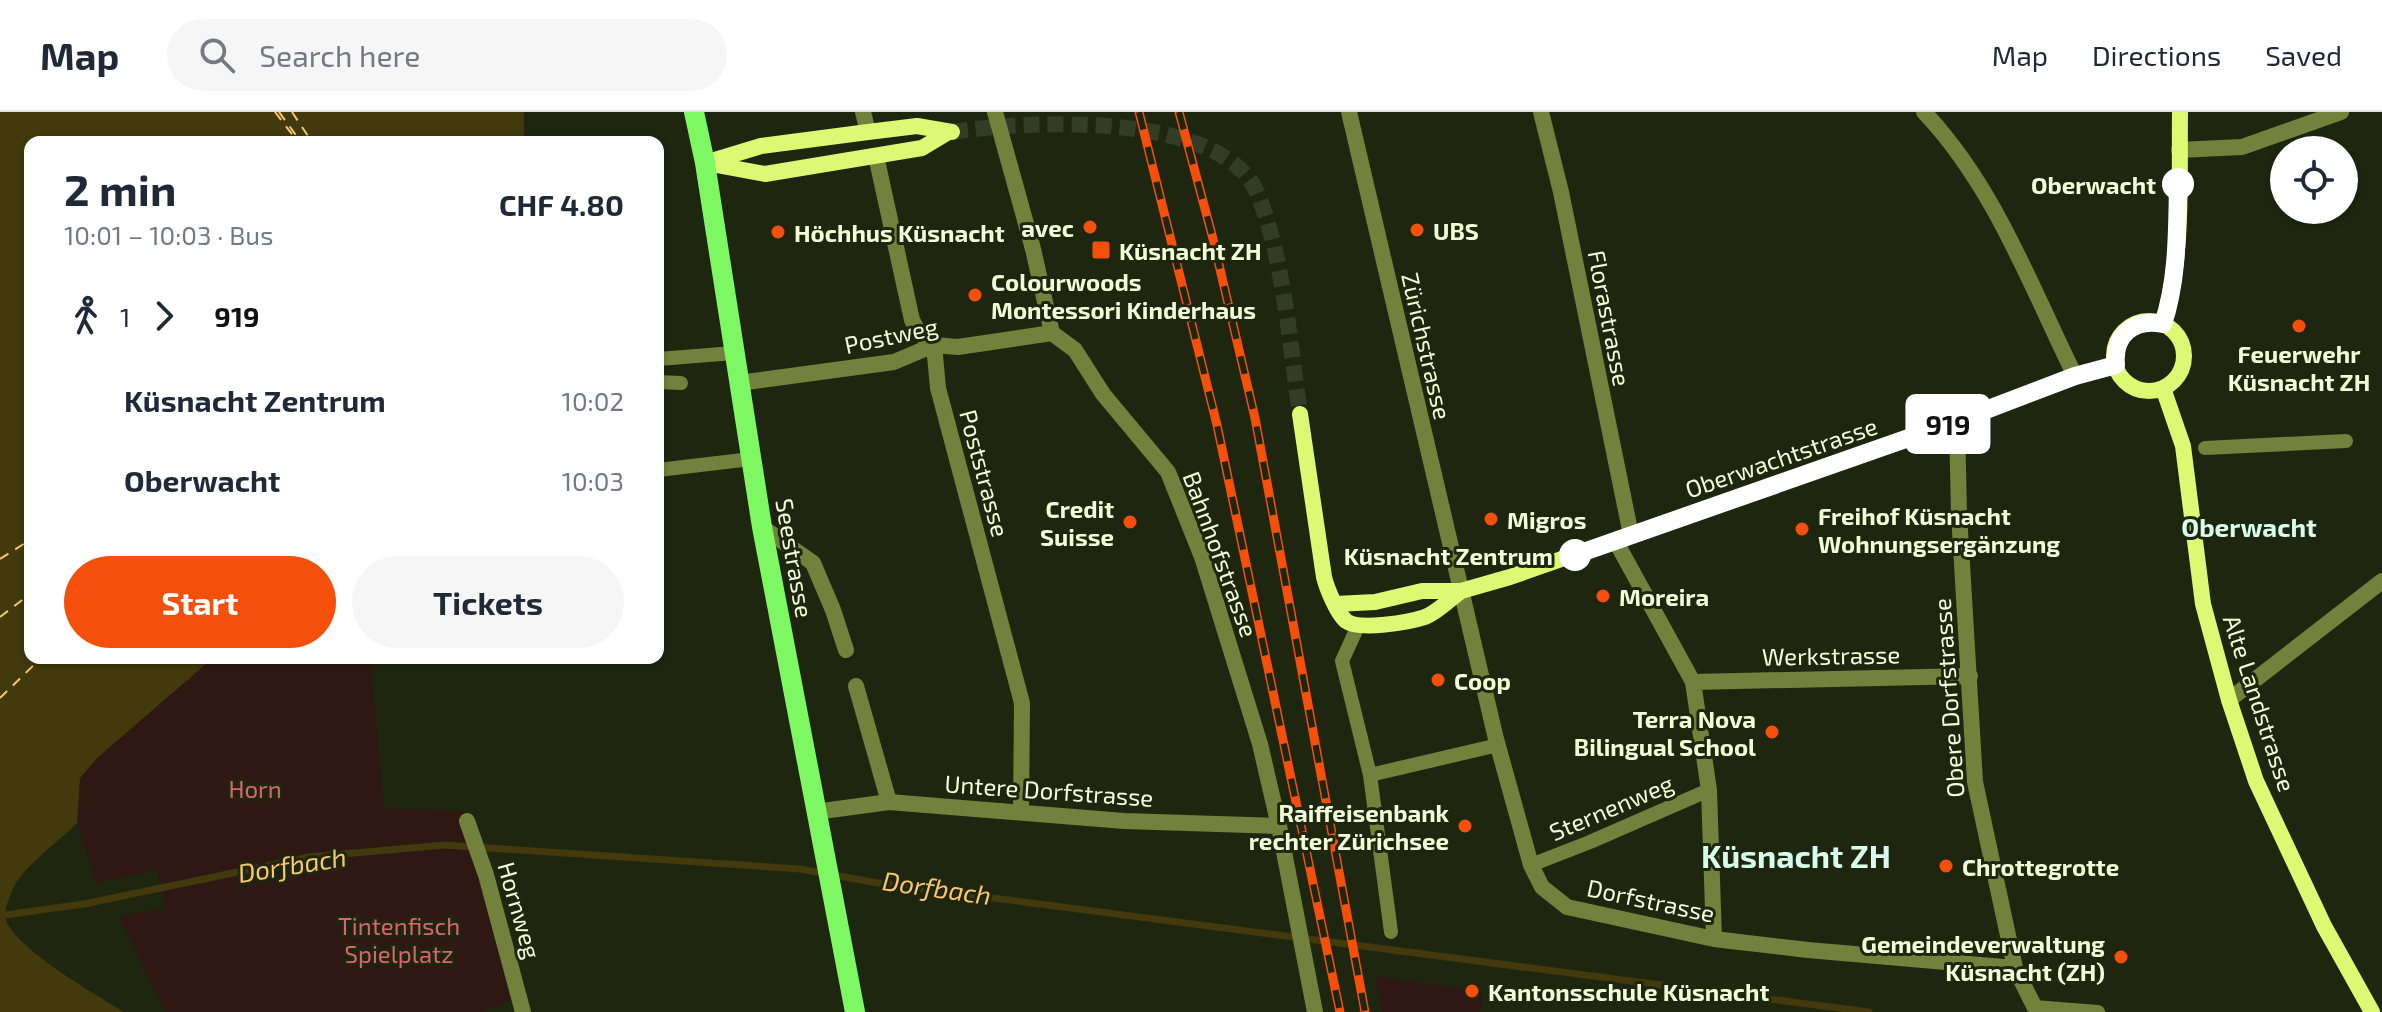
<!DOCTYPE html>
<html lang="en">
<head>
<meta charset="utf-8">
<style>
	body { margin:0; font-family:"Exo 2",sans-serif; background:#f6f6f7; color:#1f2937; height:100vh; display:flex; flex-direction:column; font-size:30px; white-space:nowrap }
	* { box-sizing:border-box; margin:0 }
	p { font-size:26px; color:#747a83 }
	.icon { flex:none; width:44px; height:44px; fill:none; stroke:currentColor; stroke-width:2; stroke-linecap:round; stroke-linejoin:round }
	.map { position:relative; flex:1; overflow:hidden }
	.sheet { position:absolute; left:24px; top:24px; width:640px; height:528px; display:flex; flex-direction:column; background:#fff; border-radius:16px; box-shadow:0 2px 6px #0004 }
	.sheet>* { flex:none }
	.badge { padding:0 16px; border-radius:6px; font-size:28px; line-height:52px }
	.tools { position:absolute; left:2270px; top:24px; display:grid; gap:16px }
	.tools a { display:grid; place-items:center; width:88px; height:88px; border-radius:50%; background:#fff; box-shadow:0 2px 6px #0004; font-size:40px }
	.map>.badge { position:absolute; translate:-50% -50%; box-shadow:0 0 0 4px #fff }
	.legs { display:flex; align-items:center; gap:12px; height:88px; padding:0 40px; font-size:26px }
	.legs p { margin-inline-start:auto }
	.summary { display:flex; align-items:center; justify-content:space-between; height:136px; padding:0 40px }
	h1 { font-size:44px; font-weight:700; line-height:60px }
	.action { display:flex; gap:16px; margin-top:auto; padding:16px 40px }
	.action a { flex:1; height:92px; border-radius:48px; background:#f4500c; color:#fff; font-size:32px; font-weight:700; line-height:92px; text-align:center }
	.action a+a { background:#f6f6f7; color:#1f2937 }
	ul { padding:0 40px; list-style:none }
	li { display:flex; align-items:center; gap:28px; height:80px; font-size:30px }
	li i { display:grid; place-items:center; width:12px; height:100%; margin:0 10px; background:currentColor }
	li i::after { content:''; width:20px; height:20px; margin:-10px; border:6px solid; border-radius:50%; background:#fff }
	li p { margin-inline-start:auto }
	li:first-child i { background:linear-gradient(#0000 50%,currentColor 0) }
	li:last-child i { background:linear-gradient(currentColor 50%,#0000 0) }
	header { display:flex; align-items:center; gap:48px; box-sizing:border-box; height:112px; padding:0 40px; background:#fff; border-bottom:2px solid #e0e1e3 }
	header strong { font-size:38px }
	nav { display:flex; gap:44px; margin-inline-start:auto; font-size:28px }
	.search { width:560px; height:72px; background:#f6f6f7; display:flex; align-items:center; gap:20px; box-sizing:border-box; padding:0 28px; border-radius:44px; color:#747a83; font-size:30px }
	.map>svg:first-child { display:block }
	.green { fill:#2f1814 }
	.water { fill:#42390d }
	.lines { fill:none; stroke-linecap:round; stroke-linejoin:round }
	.stream { stroke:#42390d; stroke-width:7 }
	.ferry { stroke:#f8c86a; stroke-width:2; stroke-dasharray:10 8; stroke-linecap:butt }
	.secondary-tunnel { stroke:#333c24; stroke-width:16; stroke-dasharray:16 8; stroke-linecap:butt }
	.lane { stroke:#72823d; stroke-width:14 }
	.street { stroke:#72823d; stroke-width:16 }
	.secondary { stroke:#dbf972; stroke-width:16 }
	.primary { stroke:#7df863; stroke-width:20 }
	.rail-casing { stroke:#f4500c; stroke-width:9 }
	.rail { stroke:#1e2610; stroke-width:6; stroke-dasharray:18; stroke-linecap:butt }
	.line-1-casing { stroke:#fff; stroke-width:18 }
	.line-1 { stroke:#fff; stroke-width:12 }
	.stop-1-dot { fill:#fff; stroke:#fff; stroke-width:4 }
	.poi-dot { fill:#f4500c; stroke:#1e2610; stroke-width:3 }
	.labels { text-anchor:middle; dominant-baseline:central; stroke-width:6; stroke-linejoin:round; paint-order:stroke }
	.stop-label { font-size:24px; font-weight:bold; fill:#f1fdd7; stroke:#1e2610; text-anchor:end }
	.poi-label { font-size:24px; font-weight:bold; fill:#f1fdd7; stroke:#1e2610; text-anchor:start }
	.street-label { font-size:24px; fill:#f1fdd7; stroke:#1e2610 }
	.park-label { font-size:24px; fill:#db656c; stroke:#1e2610 }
	.neighbourhood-label { font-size:26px; font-weight:bold; fill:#d9fded; stroke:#1e2610 }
	.water-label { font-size:26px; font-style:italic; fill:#f8c86a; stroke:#1e2610 }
	.district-label { font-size:32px; font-weight:bold; fill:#d9fded; stroke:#1e2610 }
</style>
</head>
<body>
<header>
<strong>Map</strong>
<div class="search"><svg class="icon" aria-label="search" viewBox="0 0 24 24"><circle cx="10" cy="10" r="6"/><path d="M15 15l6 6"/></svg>Search here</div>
<nav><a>Map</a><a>Directions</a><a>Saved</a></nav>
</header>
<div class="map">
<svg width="2382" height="900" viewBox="0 0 2382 900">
	<rect width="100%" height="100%" fill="#1e2610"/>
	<path class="green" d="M 217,546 L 370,546 L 384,696 L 464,699 L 519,885 L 480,900 L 165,900 L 119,804 L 165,796 L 157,758 L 97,771 C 86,738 71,705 79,669 C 84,648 184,571 206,552 Z
		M 1375,864 L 1482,880 L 1480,900 L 1382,900 Z"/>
	<path class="water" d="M 0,0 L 524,0 L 524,30 L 30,30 L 30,546 L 217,546 L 206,552 L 97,646 L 80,666 L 77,711 C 59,729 27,752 15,773 C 11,780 5,795 5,803 C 6,832 100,885 124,900 L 0,900 Z"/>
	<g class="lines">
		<path class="stream" d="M 5,803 L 84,792 L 309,745 L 445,733 L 800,757 L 878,771 L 1869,900"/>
		<path class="ferry" d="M 275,0 L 298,30
			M 279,0 L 301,30
			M 292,0 L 312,30
			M 0,447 L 30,428
			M 0,505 L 30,482
			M 0,586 L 41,546"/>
		<path class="secondary-tunnel" d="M 952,20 C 1033,8 1213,0 1255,76 C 1283,138 1290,234 1300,302"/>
		<path class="lane" d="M 658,247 L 734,241
			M 658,270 L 681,271
			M 2205,336 L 2346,329
			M 658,358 L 751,347
			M 1358,514 L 1342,549 L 1370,663 L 1498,633
			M 1370,663 L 1391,820
			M 1531,753 L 1590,730 L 1709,678
			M 2034,895 L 2098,900"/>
		<path class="street" d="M 863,0 L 868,20
			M 995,0 L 1033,137 L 1052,221
			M 1349,0 L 1496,627 L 1531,753 L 1542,775 L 1567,795 L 1714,827 L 1808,838 L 2015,856
			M 1541,0 L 1561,80 L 1631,423
			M 1924,0 C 1995,75 2030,173 2075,264
			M 2179,38 L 2242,35 L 2341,0
			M 876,44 L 912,208 L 919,221 L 934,233 L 938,276 L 1022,591 L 1021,699
			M 1052,221 L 1075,238 L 1103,282 L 1168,360 L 1202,445 L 1260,632 L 1279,714 L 1315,900
			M 739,271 L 894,250 L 934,233 L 958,235 L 1052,221
			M 1957,309 L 1959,402 L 1975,670 L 2015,856 L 2037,900
			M 762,415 L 813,451 L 833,498 L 846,538
			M 1615,428 L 1693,570 L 1709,678 L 1714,827
			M 1693,570 L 1970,564
			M 856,574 L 889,690
			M 2229,588 L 2382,469
			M 815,700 L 889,690 L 1124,709 L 1279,714
			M 467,709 L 486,763 L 523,900"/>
		<path class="secondary" d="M 705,51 L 761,34 L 868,20 L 917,14 L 952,20
			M 711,52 L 765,62 L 922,36 L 947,21
			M2114 244a35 35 0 1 1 70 0a35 35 0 1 1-70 0Z
			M 2163,212 C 2184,149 2179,66 2180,0
			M 2163,276 L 2183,334 L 2203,492 L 2229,588 L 2256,669 L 2324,814 L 2372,900
			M 1300,302 L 1324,465 C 1327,477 1337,501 1346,509 C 1359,519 1410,510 1425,505 C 1438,500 1450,487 1461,479
			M 1336,492 L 1375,490 L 1422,479 L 1461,479 L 1510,465 L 1957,309 L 2075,264 L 2116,253"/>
		<path class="primary" d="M 694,0 L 705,51 L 762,415 L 855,900"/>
		<defs>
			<path id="rail" d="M 1139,0 L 1217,313 L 1340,900
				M 1179,0 L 1212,123 L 1255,306 L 1365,900"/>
		</defs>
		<use href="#rail" class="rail-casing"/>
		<use href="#rail" class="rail"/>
	</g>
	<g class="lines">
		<defs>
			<path id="line-1" d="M 1575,443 L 1957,309 L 2075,264 L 2116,253 C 2113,223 2134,206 2163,212 C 2178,167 2177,119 2178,72"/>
		</defs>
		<use href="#line-1" class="line-1-casing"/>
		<use href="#line-1" class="line-1"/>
	</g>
	<g class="stop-1-dot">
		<circle cx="2178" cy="72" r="14"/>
		<circle cx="1575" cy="443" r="14"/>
	</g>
	<g class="poi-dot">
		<circle cx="1090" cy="115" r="8"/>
		<circle cx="1417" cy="118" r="8"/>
		<circle cx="778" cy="120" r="8"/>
		<rect x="1091" y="128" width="20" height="20" rx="4"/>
		<circle cx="975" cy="183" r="8"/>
		<circle cx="2299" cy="214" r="8"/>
		<circle cx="1491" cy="407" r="8"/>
		<circle cx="1130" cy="410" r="8"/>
		<circle cx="1802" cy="417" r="8"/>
		<circle cx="1603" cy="484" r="8"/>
		<circle cx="1438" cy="568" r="8"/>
		<circle cx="1772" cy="620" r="8"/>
		<circle cx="1465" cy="714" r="8"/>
		<circle cx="1946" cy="754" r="8"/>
		<circle cx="2121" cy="845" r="8"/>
		<circle cx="1472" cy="879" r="8"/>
	</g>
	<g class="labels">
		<g class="stop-label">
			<text x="2156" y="72">Oberwacht</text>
			<text x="1553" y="443">Küsnacht Zentrum</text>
		</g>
		<g class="poi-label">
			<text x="1074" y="115" text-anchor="end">avec</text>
			<text x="1433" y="118">UBS</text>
			<text x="794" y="120">Höchhus Küsnacht</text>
			<text x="1119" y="138">Küsnacht ZH</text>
			<text x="991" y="169">Colourwoods<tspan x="991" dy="28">Montessori Kinderhaus</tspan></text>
			<text x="2299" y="241" text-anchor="middle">Feuerwehr<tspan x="2299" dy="28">Küsnacht ZH</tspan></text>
			<text x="1114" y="396" text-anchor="end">Credit<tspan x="1114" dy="28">Suisse</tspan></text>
			<text x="1818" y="403">Freihof Küsnacht<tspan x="1818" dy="28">Wohnungsergänzung</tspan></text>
			<text x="1507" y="407">Migros</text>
			<text x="1619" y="484">Moreira</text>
			<text x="1454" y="568">Coop</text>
			<text x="1756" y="606" text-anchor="end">Terra Nova<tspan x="1756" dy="28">Bilingual School</tspan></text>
			<text x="1449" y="700" text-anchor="end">Raiffeisenbank<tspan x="1449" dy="28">rechter Zürichsee</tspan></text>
			<text x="1962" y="754">Chrottegrotte</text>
			<text x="2105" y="831" text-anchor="end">Gemeindeverwaltung<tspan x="2105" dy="28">Küsnacht (ZH)</tspan></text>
			<text x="1488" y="879">Kantonsschule Küsnacht</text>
		</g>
		<g class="street-label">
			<text transform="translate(1610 206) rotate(79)">Florastrasse</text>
			<text transform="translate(891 223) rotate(-12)">Postweg</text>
			<text transform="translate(1427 234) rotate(77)">Zürichstrasse</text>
			<text transform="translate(1781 345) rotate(-19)">Oberwachtstrasse</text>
			<text transform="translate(985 361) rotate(75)">Poststrasse</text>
			<text transform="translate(1221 442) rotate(70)">Bahnhofstrasse</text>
			<text transform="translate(795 446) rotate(80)">Seestrasse</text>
			<text transform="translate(1831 543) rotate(-1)">Werkstrasse</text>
			<text transform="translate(1948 586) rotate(-94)">Obere Dorfstrasse</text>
			<text transform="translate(2260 591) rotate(72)">Alte Landstrasse</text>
			<text transform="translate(1049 678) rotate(4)">Untere Dorfstrasse</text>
			<text transform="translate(1611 695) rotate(-23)">Sternenweg</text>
			<text transform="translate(1651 788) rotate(12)">Dorfstrasse</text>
			<text transform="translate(520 798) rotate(74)">Hornweg</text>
		</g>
		<g class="park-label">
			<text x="255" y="676">Horn</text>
			<text x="399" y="813">Tintenfisch<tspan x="399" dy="28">Spielplatz</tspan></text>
		</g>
		<g class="neighbourhood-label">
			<text x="2249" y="414">Oberwacht</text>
		</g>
		<g class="water-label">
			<text transform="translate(292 752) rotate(-9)">Dorfbach</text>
			<text transform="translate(937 775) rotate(8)">Dorfbach</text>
		</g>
		<g class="district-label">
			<text x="1796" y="743">Küsnacht ZH</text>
		</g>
	</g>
</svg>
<div class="tools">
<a><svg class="icon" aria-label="locate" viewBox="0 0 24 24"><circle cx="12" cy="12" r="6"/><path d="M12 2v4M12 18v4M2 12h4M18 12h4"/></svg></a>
</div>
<b class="badge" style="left:1948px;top:312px;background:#fff;color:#111">919</b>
<section class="sheet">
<div class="summary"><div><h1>2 min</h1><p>10:01 – 10:03 · Bus</p></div><b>CHF 4.80</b></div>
<div class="legs"><svg class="icon" aria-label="walk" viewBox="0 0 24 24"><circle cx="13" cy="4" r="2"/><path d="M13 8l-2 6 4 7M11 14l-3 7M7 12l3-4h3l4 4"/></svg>1<svg class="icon" aria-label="forward" viewBox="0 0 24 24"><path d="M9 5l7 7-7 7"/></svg><b class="badge" style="background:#fff;color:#111">919</b></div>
<ul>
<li><i style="color:#fff"></i><b>Küsnacht Zentrum</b><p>10:02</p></li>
<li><i style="color:#fff"></i><b>Oberwacht</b><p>10:03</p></li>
</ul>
<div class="action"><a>Start</a><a>Tickets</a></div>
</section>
</div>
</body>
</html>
